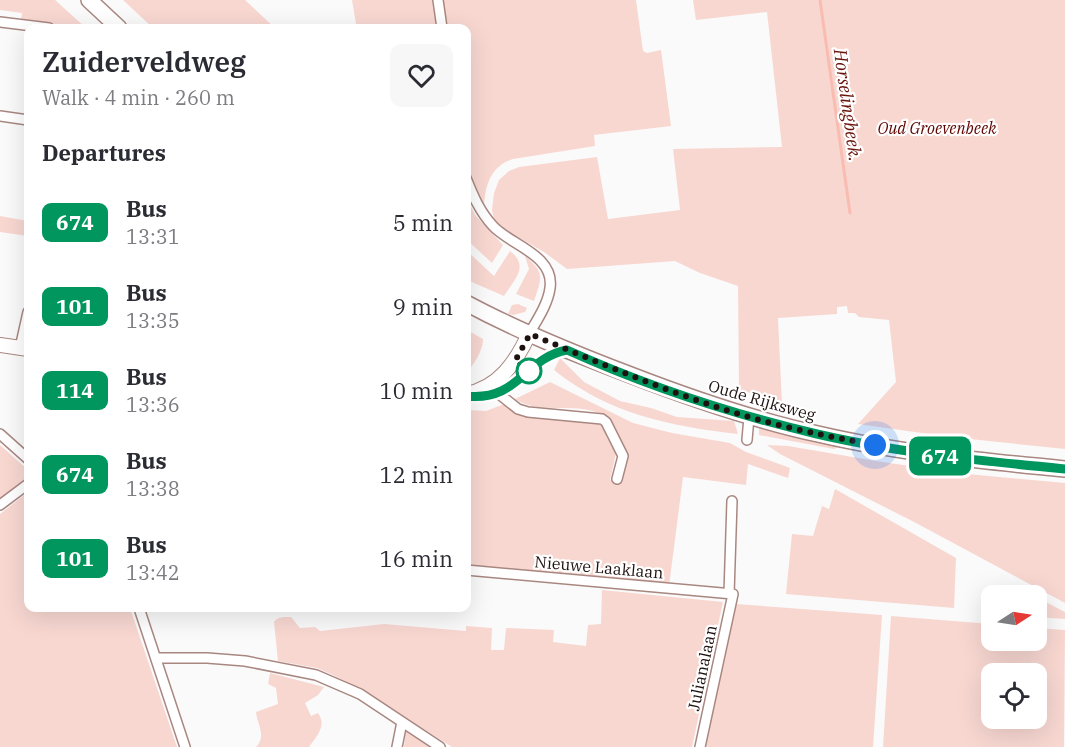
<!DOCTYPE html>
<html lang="en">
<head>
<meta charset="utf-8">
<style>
	body { margin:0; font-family:"IBM Plex Serif",serif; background:#f7f7f7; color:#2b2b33; height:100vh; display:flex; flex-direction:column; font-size:22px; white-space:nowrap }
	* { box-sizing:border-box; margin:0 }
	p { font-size:20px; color:#7c7c81 }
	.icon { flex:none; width:33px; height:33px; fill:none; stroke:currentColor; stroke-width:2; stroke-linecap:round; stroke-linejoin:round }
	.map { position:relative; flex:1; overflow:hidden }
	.details { position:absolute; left:24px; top:24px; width:447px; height:588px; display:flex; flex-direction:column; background:#fff; border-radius:12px; box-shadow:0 6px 24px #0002 }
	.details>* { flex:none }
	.badge { padding:0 12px; border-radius:9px; font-size:21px; line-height:39px }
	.needle { width:39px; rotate:78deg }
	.buttons { position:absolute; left:981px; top:585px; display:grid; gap:12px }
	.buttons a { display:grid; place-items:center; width:66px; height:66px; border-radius:12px; background:#fff; box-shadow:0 6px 24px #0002; font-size:30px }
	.you { position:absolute; width:30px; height:30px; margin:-15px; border:4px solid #fff; border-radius:50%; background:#1a73e8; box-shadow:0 0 0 9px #1a73e833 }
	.map>.badge { position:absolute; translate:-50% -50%; box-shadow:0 0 0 3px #fff }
	h2 { padding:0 18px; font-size:22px; line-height:54px }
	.round { display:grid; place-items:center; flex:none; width:63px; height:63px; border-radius:12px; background:#f7f7f7 }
	.overview { display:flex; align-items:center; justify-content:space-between; height:102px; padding:0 18px }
	h1 { font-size:28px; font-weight:600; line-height:45px }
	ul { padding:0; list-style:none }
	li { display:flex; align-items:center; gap:18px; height:84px; padding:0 18px }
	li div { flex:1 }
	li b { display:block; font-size:22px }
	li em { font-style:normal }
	li .badge { min-width:66px; font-weight:700; text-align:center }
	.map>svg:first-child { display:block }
	.green { fill:#f8d7d1; fill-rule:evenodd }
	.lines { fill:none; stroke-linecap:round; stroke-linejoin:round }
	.stream { stroke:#f9bcb1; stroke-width:3 }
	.street-casing { stroke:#a98781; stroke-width:12 }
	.secondary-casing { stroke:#a98781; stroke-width:16 }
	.primary-casing { stroke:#a98781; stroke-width:18 }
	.street { stroke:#fff; stroke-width:9 }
	.secondary { stroke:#fff; stroke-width:14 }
	.primary { stroke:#fff; stroke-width:15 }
	.line-casing { stroke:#fff; stroke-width:14 }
	.line { stroke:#00965e; stroke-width:9 }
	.walk { stroke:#1e1210; stroke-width:6; stroke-dasharray:0 10.8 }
	.stop-dot { fill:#fff; stroke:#00965e; stroke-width:3 }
	.labels { text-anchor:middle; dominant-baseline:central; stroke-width:4.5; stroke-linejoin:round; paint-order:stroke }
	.park-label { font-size:16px; font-style:italic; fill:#5e0401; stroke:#fff }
	.street-label { font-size:16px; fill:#1e1210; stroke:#fff }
	.water-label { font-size:18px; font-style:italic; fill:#6a130b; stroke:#fff }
</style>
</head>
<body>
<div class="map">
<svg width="1065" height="747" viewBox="0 0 1065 747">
	<rect width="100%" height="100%" fill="#fafafa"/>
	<path class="green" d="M 0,0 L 55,0 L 86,28 L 59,28 L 49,25 L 21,21 L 22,13 L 0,10 Z
		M 123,0 L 245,0 L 275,28 L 153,28 Z
		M 352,0 L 433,0 L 437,28 L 333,28 L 356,24 Z
		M 442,0 L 636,0 L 643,51 L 647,53 L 661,50 L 671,126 L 594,135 L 595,146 L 513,159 C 491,166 485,185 484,207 L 473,188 L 467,169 L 466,28 L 446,28 Z
		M 693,0 L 1065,0 L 1065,449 L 950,437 L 858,424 L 896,382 L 889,320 L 859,317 L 855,313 L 848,313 L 847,306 L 837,307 L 837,314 L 778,318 L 782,404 L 739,389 L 738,286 L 700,273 L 675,261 L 567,269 L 544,252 L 495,224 L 492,210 L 494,193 L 499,180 L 509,171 L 519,167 L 597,157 L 608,219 L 680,210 L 673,149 L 782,147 L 767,12 L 696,20 Z
		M 467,198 L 475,215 L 503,245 L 492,263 L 467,240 Z
		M 0,216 L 28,221 L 28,236 L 0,232 Z
		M 467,251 L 494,276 L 510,251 C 530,266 514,280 504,296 L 467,280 Z
		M 525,256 C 545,273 542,277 534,301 L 516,294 L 529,269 Z
		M 518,304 L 527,308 L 525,312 L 513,315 L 508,314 L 512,305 Z
		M 467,330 L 483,339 C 483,351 474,364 467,372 Z
		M 560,358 L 584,382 L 620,401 L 651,408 L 677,417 L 734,421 L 738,434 C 669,426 609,414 554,370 Z
		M 550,382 L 633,423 L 672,433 L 730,443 L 746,452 L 790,468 L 788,478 L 748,464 L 746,485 L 683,477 L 669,586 L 467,568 L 467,410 L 486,411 L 504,404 L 516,413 L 525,417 L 598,421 L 604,425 L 607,438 L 616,453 L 610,480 L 618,481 L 624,456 L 605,417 C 580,399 542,417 515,399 Z
		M 759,426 L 843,445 L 834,449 L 759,435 Z
		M 0,445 L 28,470 L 28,477 L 0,498 Z
		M 767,445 L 788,446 L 876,461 L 957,473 L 1065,483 L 1065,603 L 916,523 L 780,454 Z
		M 835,489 L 956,558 L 954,608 L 786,594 L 792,534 L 813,536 L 822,506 L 829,509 Z
		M 28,492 L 28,608 L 130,608 L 177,747 L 0,747 L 0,514 Z
		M 602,590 L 723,602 L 692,747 L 452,747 L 364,691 L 333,675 L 317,668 L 278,661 L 274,622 C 278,616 285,617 291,617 L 300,628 L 315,627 L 320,631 L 384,624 L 466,631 L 466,626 L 492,628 L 491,650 L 504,650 L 506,628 L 554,630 L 553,642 L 586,646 L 588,625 L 601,624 Z
		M 1036,597 L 1065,612 L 1065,619 L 1037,617 Z
		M 736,604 L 882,615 L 873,747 L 705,747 Z
		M 891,616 L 991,624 L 992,640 L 1036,640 L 1037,628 L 1065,630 L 1064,747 L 883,747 ZM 992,674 L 1036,674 L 1036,718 L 992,718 Z
		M 270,673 L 324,687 L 318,695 L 305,703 L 311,716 L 318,713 C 327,726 317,736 309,747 L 256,747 C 267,736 257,724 256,712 L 278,704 L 276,688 L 268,684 Z
		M 406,730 L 432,747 L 404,747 Z"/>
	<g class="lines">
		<path class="stream" d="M 820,0 L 850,213"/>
		<defs>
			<path id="street" d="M 438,0 L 442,28
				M 0,22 L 49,28
				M 0,116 L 28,120
				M 466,178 C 473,196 480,212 493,226 C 510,245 555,255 550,288 C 548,304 537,320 529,334
				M 20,348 L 28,312
				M 489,386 L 518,409 L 528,412 L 602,419 L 606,422 L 623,456 L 617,479
				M 0,434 L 28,459
				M 747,440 L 749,417
				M 0,505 L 28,484
				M 466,570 L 733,594 L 700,747
				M 729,594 L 732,501
				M 139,608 L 185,747
				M 156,658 L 207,658 L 245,661 L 316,675 L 360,694 L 440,747
				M 397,747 L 402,722"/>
			<path id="secondary" d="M 0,345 L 28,349
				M 466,394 C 499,388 516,362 529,334"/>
			<path id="primary" d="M 89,0 L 119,28
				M 466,303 C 518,331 573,353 628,374 C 690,398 753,420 818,434 C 899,453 982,461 1065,469"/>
		</defs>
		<use href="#street" class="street-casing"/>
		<use href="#secondary" class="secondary-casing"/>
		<use href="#primary" class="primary-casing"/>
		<use href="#street" class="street"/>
		<use href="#secondary" class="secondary"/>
		<use href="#primary" class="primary"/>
	</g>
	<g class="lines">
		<defs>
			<path id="line" d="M 466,396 C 519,402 524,358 567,350 C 647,386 732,414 817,434 C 899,453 982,461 1065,469"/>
		</defs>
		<use href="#line" class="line-casing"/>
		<use href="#line" class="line"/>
		<path class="walk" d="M 529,371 L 515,361 L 530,334 C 602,364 674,395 749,417 C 790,429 832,437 875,445"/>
	</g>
	<circle class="stop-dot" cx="529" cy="371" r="12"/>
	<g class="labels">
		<g class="park-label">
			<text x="937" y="128">Oud Groevenbeek</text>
		</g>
		<g class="street-label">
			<text transform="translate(762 400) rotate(16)">Oude Rijksweg</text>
			<text transform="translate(599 567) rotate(5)">Nieuwe Laaklaan</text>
			<text transform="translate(702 668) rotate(-78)">Julianalaan</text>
		</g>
		<g class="water-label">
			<text transform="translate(848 105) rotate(82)">Horselingbeek.</text>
		</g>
	</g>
</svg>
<div class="buttons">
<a><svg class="needle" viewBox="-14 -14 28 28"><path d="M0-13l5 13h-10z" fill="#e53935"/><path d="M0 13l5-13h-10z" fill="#7c7c81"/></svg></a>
<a><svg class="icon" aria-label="locate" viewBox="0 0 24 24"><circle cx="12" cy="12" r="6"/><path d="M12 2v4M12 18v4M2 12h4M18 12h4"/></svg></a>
</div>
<div class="you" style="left:875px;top:445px"></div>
<b class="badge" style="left:940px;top:456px;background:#00965e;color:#fff">674</b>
<section class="details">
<div class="overview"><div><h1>Zuiderveldweg</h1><p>Walk · 4 min · 260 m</p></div><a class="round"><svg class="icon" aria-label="heart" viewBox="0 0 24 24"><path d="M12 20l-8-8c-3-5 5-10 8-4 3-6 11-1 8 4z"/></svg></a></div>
<h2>Departures</h2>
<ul>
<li><span class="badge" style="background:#00965e;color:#fff">674</span><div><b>Bus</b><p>13:31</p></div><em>5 min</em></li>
<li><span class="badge" style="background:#00965e;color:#fff">101</span><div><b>Bus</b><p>13:35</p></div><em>9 min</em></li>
<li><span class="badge" style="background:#00965e;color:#fff">114</span><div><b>Bus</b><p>13:36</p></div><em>10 min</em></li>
<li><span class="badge" style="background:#00965e;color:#fff">674</span><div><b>Bus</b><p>13:38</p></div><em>12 min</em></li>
<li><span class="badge" style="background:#00965e;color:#fff">101</span><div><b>Bus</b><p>13:42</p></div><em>16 min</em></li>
</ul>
</section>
</div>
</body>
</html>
